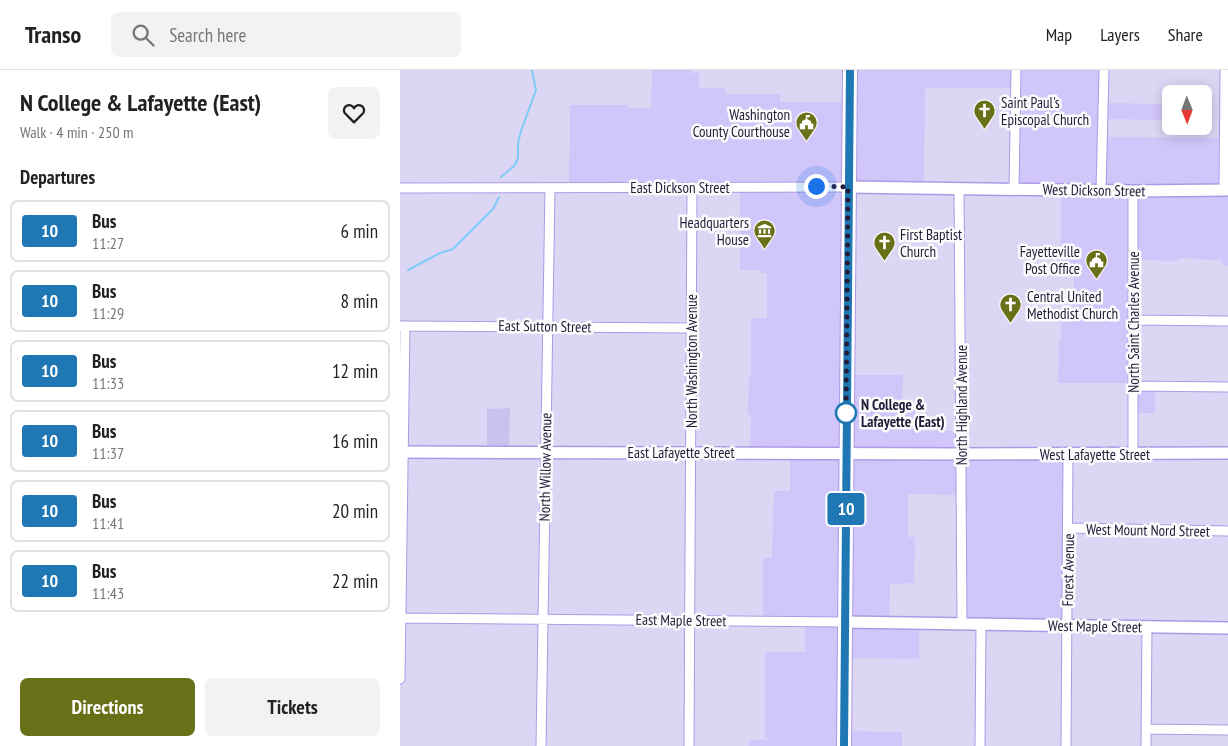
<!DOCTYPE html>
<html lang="en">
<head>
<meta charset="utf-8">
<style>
	body { margin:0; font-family:"PT Sans Narrow",sans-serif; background:#f2f2f2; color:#222; height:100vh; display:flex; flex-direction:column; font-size:19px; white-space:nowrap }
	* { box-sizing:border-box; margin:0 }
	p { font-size:16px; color:#767676 }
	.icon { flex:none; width:28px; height:28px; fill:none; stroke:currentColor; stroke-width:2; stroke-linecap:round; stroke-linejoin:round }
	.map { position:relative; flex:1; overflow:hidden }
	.panel { display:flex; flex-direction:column; background:#fff; width:400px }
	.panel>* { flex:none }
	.badge { padding:0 10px; border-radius:4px; font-size:18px; line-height:32px }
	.needle { width:32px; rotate:179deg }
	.tools { position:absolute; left:762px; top:15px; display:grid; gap:10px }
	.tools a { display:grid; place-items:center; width:50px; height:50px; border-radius:8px; background:#fff; box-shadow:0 2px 12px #0003; font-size:25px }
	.you { position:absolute; width:25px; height:25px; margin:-12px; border:4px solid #fff; border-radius:50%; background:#1a73e8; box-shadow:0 0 0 8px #1a73e833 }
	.map>.badge { position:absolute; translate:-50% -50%; box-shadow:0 0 0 2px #fff }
	h2 { padding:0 20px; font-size:19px; line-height:45px }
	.round { display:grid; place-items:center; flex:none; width:52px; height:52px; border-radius:8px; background:#f2f2f2 }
	.overview { display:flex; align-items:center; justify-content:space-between; height:85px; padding:0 20px }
	h1 { font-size:24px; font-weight:600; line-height:38px }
	.button { display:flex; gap:10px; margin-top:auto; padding:10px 20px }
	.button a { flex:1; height:58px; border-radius:8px; background:#687018; color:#fff; font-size:20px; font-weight:600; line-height:58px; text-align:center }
	.button a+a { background:#f2f2f2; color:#222 }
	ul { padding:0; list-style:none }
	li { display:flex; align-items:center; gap:15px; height:62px; margin:0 10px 8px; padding:0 10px; border:2px solid #e0e0e0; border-radius:8px }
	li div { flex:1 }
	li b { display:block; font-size:19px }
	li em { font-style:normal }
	li .badge { min-width:55px; font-weight:700; text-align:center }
	header { display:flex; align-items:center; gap:30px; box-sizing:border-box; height:70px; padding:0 25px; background:#fff; border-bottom:1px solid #e0e0e0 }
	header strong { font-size:24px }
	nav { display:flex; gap:28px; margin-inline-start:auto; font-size:18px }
	.search { width:350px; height:45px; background:#f2f2f2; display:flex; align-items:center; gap:12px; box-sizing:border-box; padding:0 18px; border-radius:8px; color:#767676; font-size:19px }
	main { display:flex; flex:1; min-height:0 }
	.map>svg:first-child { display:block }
	.built { fill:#d1c6f9 }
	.green { fill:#cbc1ef }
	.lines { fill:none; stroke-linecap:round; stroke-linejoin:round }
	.stream { stroke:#80cbf6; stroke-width:2 }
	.street-casing { stroke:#ad9ae5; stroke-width:11 }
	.secondary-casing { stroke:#ad9ae5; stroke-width:14 }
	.primary-casing { stroke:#ad9ae5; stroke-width:16 }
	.street { stroke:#fff; stroke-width:9 }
	.secondary { stroke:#fff; stroke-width:11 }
	.primary { stroke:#fff; stroke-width:14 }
	.line-casing { stroke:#fff; stroke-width:11 }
	.line { stroke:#1f77b4; stroke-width:8 }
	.walk { stroke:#231b38; stroke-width:5; stroke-dasharray:0 9 }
	.stop-dot { fill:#fff; stroke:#1f77b4; stroke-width:2.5 }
	.labels { text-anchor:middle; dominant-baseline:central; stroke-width:5; stroke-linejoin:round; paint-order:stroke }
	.poi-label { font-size:15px; fill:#231b38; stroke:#fcfcfc; text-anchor:start }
	.street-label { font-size:15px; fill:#231b38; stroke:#fcfcfc }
	.stop-label { font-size:15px; font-weight:bold; fill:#231b38; stroke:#fcfcfc; text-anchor:start }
</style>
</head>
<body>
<header>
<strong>Transo</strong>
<div class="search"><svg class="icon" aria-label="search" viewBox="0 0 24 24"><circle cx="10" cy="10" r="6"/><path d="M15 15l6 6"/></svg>Search here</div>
<nav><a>Map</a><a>Layers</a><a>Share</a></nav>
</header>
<main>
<section class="panel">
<div class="overview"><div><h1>N College &amp; Lafayette (East)</h1><p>Walk · 4 min · 250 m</p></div><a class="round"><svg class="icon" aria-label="heart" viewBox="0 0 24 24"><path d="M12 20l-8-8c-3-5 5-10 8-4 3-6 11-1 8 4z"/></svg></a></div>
<h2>Departures</h2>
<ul>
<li><span class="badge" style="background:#1f77b4;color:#fff">10</span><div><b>Bus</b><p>11:27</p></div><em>6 min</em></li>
<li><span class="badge" style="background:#1f77b4;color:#fff">10</span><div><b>Bus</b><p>11:29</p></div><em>8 min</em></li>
<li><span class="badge" style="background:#1f77b4;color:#fff">10</span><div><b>Bus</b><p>11:33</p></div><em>12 min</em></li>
<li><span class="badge" style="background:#1f77b4;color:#fff">10</span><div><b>Bus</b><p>11:37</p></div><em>16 min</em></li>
<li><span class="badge" style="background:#1f77b4;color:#fff">10</span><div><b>Bus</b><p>11:41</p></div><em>20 min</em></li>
<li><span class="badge" style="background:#1f77b4;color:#fff">10</span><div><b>Bus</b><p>11:43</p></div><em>22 min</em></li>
</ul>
<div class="button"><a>Directions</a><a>Tickets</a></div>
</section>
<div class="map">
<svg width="828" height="676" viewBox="0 0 828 676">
	<rect width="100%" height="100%" fill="#dcd6f5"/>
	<path class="built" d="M 252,0 L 290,0 L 293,3 L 299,3 L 299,18 L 326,18 L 326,24 L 380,24 L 380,32 L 449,32 L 450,0 L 704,0 L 703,33 L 764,34 L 764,50 L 703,49 L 703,67 L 824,68 L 828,43 L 828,196 L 824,196 L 820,189 L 814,190 L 783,188 L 774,191 L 733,190 L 733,316 L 755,316 L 755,343 L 733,343 L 733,317 L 725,313 L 658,313 L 659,269 L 661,268 L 661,239 L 674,239 L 674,194 L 661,194 L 661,119 L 614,118 L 616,18 L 525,18 L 524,117 L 448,117 L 447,305 L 503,305 L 502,337 L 515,338 L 515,361 L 562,361 L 562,384 L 668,384 L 667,555 L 562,553 L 562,425 L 508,424 L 508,467 L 515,467 L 514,513 L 490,514 L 489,552 L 519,553 L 519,589 L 446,588 L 445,661 L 502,662 L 502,676 L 349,676 L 349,670 L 368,670 L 368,668 L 365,667 L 365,582 L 405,582 L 405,552 L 363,551 L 363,488 L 372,488 L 374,421 L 390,421 L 390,384 L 350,383 L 351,345 L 348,344 L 349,306 L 351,306 L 351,248 L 367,248 L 367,203 L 361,203 L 361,200 L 340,200 L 340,117 L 169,117 L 170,35 L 228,35 L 228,38 L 251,38 Z"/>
	<path class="green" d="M 110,338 L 109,382 L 87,382 L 87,339 Z"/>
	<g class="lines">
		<path class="stream" d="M 101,107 L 115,95 L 118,88 L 118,73 L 121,61 L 136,20 L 132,0
			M 8,200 L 40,183 L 53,179 L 93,139 L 99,127"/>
		<defs>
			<path id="street" d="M 0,118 L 448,117
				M 559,118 L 562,553
				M 614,118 L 616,0
				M 701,120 L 704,0
				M 824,120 L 825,0
				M 733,250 L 828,251
				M 1,256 L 291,258
				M 733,316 L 828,317
				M 733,384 L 733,121
				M 668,458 L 828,461
				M 0,548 L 446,552
				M 0,609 L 5,256
				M 746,659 L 828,660
				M 141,676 L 150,118
				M 289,676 L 292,117
				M 580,676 L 581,554
				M 666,676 L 668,384
				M 746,676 L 747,556"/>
			<path id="secondary" d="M 448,117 L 733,121 L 828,120
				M 0,382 L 562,384 L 828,383
				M 446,552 L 828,558"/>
			<path id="primary" d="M 444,676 L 450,0"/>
		</defs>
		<use href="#street" class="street-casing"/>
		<use href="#secondary" class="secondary-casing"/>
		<use href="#primary" class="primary-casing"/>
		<use href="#street" class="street"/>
		<use href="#secondary" class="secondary"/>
		<use href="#primary" class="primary"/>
	</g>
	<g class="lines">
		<defs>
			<path id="line" d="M 444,676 L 450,0"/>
		</defs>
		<use href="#line" class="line-casing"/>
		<use href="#line" class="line"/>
		<path class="walk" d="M 416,116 L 448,117 L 446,349 L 446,343"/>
	</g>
	<defs>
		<symbol id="church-pin" viewBox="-11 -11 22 30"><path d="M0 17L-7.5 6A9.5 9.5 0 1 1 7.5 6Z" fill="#687018" stroke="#fcfcfc"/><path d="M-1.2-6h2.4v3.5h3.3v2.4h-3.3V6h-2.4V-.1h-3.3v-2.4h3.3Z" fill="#fff"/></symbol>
		<symbol id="civic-pin" viewBox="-11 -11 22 30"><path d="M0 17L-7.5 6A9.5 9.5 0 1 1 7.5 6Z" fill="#687018" stroke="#fcfcfc"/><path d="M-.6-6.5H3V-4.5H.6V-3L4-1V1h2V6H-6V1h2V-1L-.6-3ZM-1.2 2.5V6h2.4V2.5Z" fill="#fff"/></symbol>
		<symbol id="museum-pin" viewBox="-11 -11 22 30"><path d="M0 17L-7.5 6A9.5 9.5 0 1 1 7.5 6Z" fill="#687018" stroke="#fcfcfc"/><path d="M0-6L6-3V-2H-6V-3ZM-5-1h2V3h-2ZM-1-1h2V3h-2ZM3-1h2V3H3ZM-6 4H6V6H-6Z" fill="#fff"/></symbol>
	</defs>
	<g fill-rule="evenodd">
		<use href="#church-pin" x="572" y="28" width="25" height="34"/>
		<use href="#civic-pin" x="394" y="40" width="25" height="34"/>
		<use href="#museum-pin" x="352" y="148" width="25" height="34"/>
		<use href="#church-pin" x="472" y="160" width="25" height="34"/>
		<use href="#civic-pin" x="684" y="178" width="25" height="34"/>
		<use href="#church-pin" x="598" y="222" width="25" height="34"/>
	</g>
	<circle class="stop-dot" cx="446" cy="343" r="10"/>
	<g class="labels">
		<g class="poi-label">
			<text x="601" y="32">Saint Paul's<tspan x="601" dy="17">Episcopal Church</tspan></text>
			<text x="390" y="44" text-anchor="end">Washington<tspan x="390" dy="17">County Courthouse</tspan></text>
			<text x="349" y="152" text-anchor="end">Headquarters<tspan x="349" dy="17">House</tspan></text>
			<text x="500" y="164">First Baptist<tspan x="500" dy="17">Church</tspan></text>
			<text x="680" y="181" text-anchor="end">Fayetteville<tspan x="680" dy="17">Post Office</tspan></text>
			<text x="627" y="226">Central United<tspan x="627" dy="17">Methodist Church</tspan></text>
		</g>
		<g class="street-label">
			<text x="280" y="117">East Dickson Street</text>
			<text transform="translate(694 120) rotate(1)">West Dickson Street</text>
			<text transform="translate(733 252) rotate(-90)">North Saint Charles Avenue</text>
			<text transform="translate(145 256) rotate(1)">East Sutton Street</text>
			<text transform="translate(291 291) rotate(-90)">North Washington Avenue</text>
			<text transform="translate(561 335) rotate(-90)">North Highland Avenue</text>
			<text x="281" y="382">East Lafayette Street</text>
			<text x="695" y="384">West Lafayette Street</text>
			<text transform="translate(145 397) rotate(-89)">North Willow Avenue</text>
			<text transform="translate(748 460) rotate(1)">West Mount Nord Street</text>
			<text transform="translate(668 500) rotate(-89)">Forest Avenue</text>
			<text transform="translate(281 550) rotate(1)">East Maple Street</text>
			<text transform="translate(695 556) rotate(1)">West Maple Street</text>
		</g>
		<g class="stop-label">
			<text x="461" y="334">N College &amp;<tspan x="461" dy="17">Lafayette (East)</tspan></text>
		</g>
	</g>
</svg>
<div class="tools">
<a><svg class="needle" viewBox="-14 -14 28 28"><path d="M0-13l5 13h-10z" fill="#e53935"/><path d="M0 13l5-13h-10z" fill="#767676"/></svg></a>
</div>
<div class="you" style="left:416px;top:116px"></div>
<b class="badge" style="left:446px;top:439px;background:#1f77b4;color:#fff">10</b>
</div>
</main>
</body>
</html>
